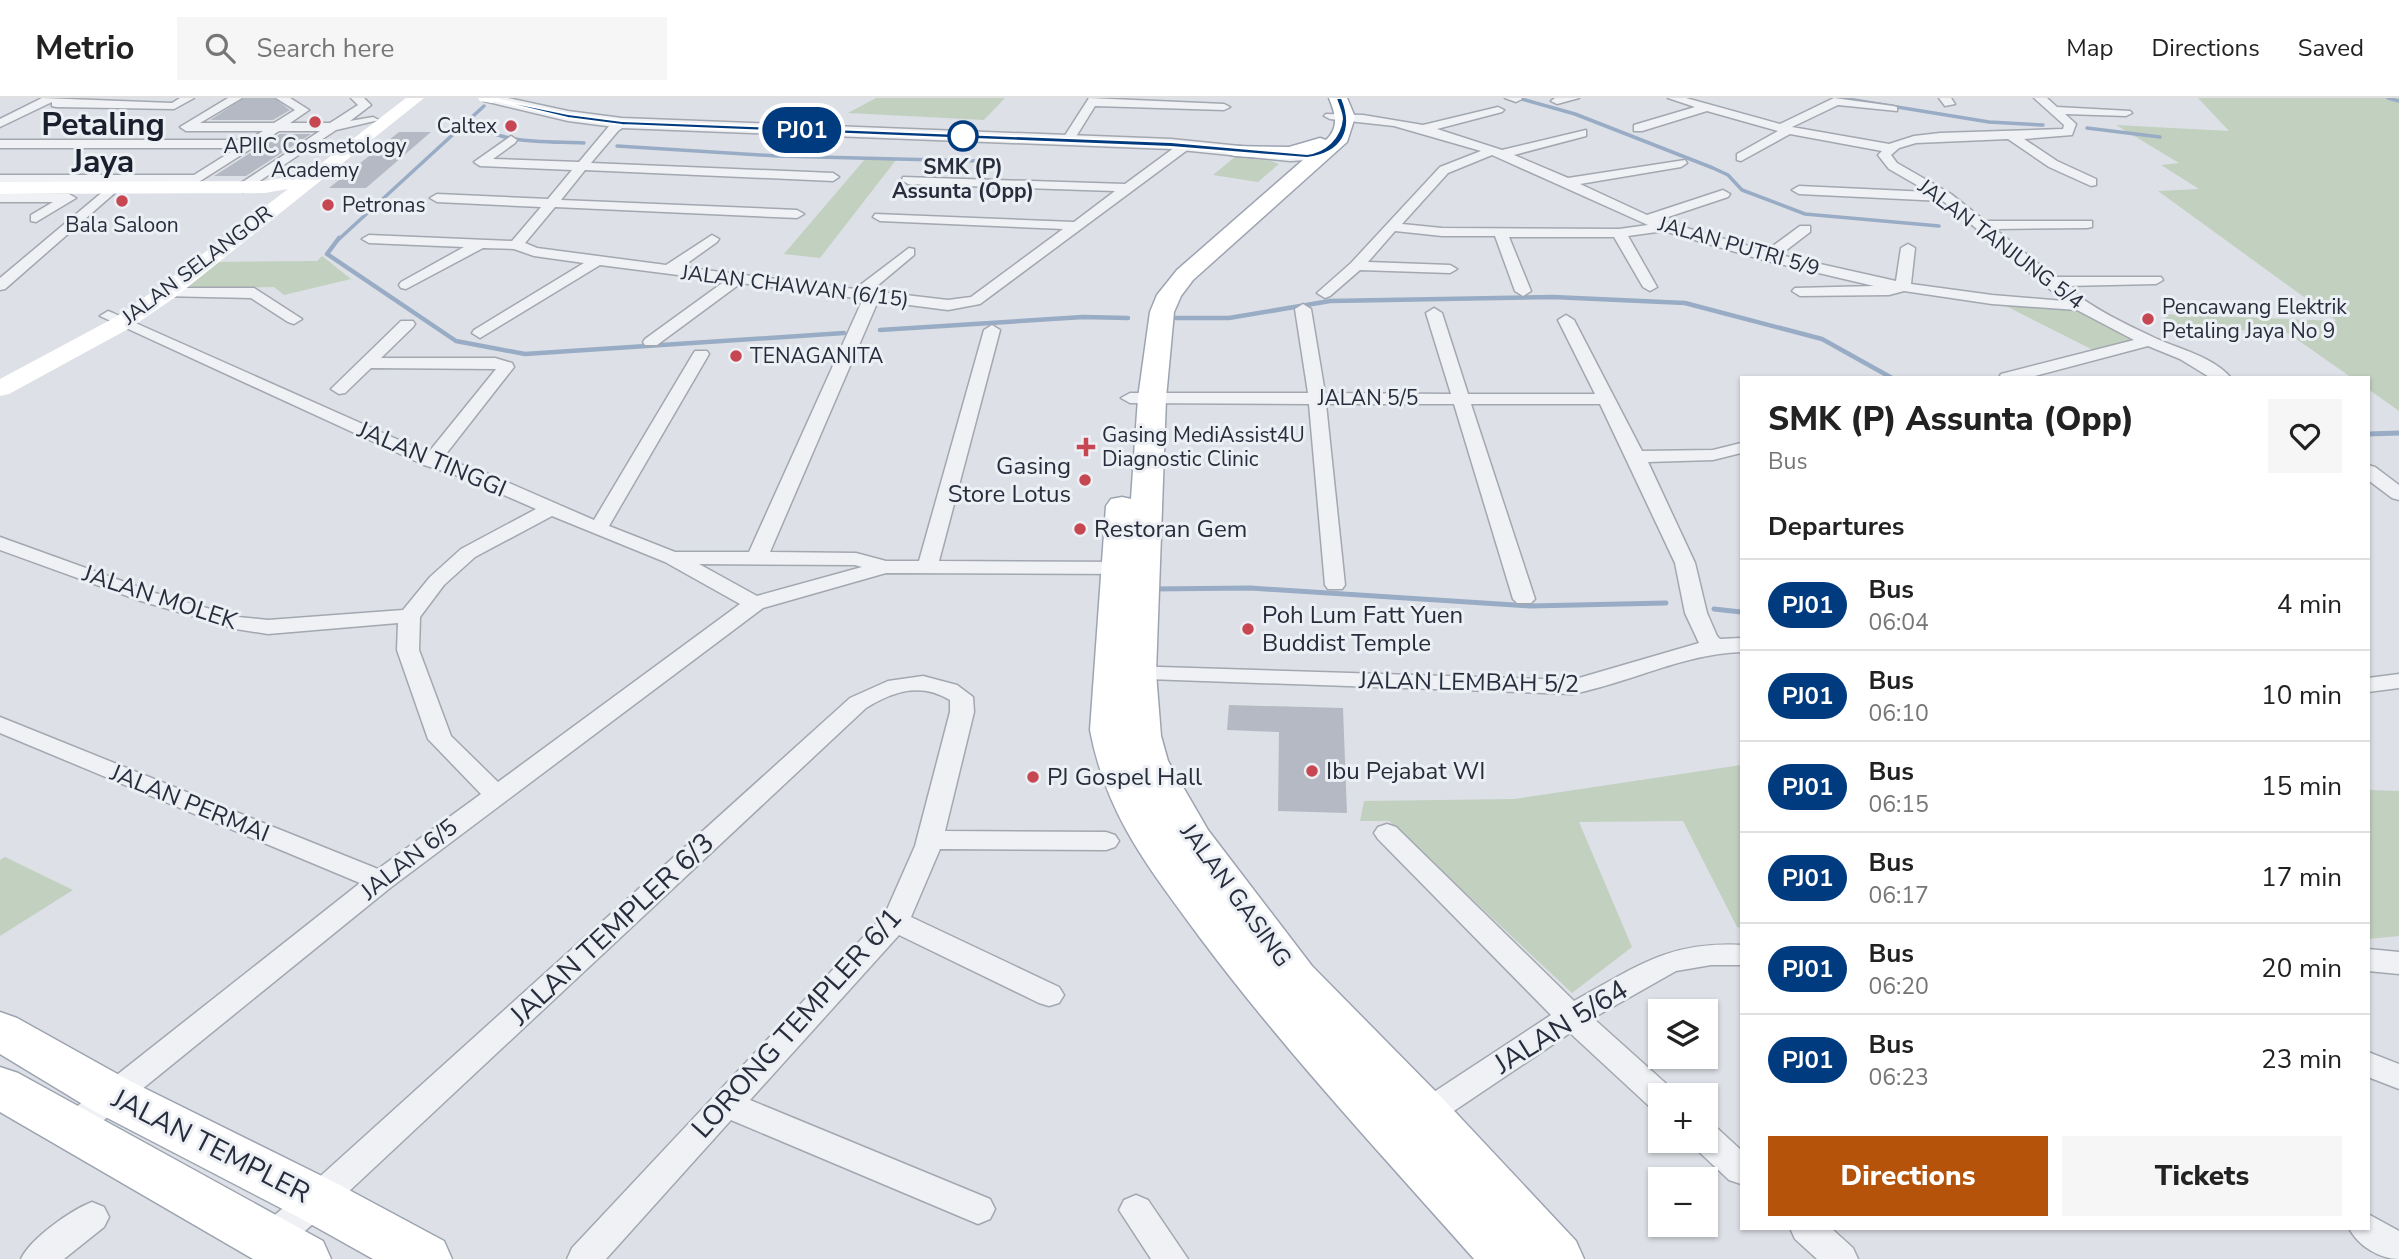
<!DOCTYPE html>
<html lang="en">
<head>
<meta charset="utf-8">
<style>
	body { margin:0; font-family:"Nunito Sans",sans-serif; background:#f6f6f6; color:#222; height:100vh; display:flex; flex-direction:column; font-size:26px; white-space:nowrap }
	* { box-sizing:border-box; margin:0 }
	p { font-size:23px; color:#767676 }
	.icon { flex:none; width:38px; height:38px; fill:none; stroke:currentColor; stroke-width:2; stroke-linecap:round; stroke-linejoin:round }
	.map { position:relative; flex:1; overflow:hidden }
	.details { position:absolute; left:1740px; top:278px; width:630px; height:854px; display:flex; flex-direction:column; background:#fff; border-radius:0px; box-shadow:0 2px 5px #0004 }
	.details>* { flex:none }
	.badge { padding:0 14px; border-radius:23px; font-size:24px; line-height:46px }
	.fabs { position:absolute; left:1648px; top:901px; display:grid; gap:14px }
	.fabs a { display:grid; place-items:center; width:70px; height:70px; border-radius:0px; background:#fff; box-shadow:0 2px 5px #0004; font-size:35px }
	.map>.badge { position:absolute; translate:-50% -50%; box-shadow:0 0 0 4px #fff }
	h2 { padding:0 28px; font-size:26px; line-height:63px }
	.round { display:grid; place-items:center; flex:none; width:74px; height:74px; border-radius:0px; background:#f6f6f6 }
	.overview { display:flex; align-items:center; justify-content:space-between; height:119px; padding:0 28px }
	h1 { font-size:33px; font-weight:800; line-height:52px }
	.cta { display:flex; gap:14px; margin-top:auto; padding:14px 28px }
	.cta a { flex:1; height:80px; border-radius:0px; background:#b45309; color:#fff; font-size:28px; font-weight:800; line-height:80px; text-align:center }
	.cta a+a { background:#f6f6f6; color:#222 }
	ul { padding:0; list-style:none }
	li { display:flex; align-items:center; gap:21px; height:91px; padding:0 28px; border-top:2px solid #e0e0e0 }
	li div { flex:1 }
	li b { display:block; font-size:26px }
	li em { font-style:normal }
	li .badge { min-width:77px; font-weight:700; text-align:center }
	header { display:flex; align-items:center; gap:42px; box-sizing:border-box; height:98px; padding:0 35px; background:#fff; border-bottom:2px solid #e0e0e0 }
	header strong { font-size:33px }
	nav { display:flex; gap:38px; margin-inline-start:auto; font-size:24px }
	.search { width:490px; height:63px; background:#f6f6f6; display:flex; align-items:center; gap:18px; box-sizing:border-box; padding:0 24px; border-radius:0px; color:#767676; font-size:26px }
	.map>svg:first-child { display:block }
	.green { fill:#c2d0bf }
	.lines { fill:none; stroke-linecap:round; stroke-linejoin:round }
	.stream-far2 { stroke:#99acc5; stroke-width:3.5 }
	.stream-far1 { stroke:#99acc5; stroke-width:4.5 }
	.stream { stroke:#99acc5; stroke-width:5 }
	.building { fill:#b5b9c3 }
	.minor-casing { stroke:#a3a7b0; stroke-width:3 }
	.tertiary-casing { stroke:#a3a7b0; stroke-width:3 }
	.primary-casing { stroke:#9da4b1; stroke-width:3 }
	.minor { fill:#eff1f5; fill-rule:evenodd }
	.tertiary { fill:#eff1f5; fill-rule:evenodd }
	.secondary { fill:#fff; fill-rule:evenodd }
	.primary { fill:#fff; fill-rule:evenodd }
	.line { fill:#003b80; stroke:#fff; stroke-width:2 }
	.poi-dot { fill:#c64752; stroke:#eceff4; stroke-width:2.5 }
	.stop-dot { fill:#fff; stroke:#003b80; stroke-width:3.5 }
	.labels { text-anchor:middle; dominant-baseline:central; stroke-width:6; stroke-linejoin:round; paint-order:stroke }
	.far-poi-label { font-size:21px; fill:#272d3c; stroke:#eceff4; text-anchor:start }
	.far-stop-label { font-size:21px; font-weight:bold; fill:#272d3c; stroke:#eceff4 }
	.far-street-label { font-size:21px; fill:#272d3c; stroke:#eceff4 }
	.street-label { font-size:24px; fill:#272d3c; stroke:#eceff4 }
	.poi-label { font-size:24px; fill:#272d3c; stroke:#eceff4; text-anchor:start }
	.near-street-label { font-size:28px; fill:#272d3c; stroke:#eceff4 }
	.far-town-label { font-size:32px; font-weight:bold; fill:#1a1f2d; stroke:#eceff4 }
</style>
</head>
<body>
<header>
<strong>Metrio</strong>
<div class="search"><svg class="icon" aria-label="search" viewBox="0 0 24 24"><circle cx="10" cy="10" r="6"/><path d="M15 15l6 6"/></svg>Search here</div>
<nav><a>Map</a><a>Directions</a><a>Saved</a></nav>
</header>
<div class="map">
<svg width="2399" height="1161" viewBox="0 0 2399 1161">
	<rect width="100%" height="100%" fill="#dde0e6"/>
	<path class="green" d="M 876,0 L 1005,0 L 984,22 L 848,15 Z
		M 2198,0 L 2399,0 L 2399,313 L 2368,291 L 2368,280 L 2352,280 L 2288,235 L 2175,228 L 2161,216 L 2337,223 L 2158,93 L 2199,91 L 2161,67 L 2179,65 L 2116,27 L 2229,33 Z
		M 1235,59 L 1271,63 L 1279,66 L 1258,84 L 1213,77 Z
		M 865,61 L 896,62 L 820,160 L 784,156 Z
		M 322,158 L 351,181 L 284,197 L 274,189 L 196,191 L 186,187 L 216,164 L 317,163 Z
		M 2004,207 L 2078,213 L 2135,241 L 2093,252 Z
		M 1741,667 L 1741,830 L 1737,829 L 1683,723 L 1579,724 L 1632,849 L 1572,895 L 1389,723 L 1360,723 L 1364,703 L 1514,701 Z
		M 2368,689 L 2370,692 L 2399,693 L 2399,838 L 2368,841 Z
		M 5,759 L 73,792 L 0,838 L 0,762 Z"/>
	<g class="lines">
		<path class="stream-far2" d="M 1518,0 L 1575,16 L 1713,70 L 1728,77 L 1742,92 L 1805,116 L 1939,128
			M 1842,0 L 1989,24 L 2043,27
			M 2388,0 L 2399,3
			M 469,20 C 496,48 548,43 584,45
			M 2087,30 L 2160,39
			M 617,48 L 777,58 L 978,63
			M 338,142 L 484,8"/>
		<path class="stream-far1" d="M 339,140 L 327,156 L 456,243 L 525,256 L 844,235
			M 1176,220 L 1229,220 L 1330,203 L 1553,199 L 1685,205 L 1822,241 L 1892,280
			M 880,232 L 1083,219 L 1128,220"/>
		<path class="stream" d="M 2368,336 L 2399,335
			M 1151,491 L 1250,490 L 1530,508 L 1666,505
			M 1714,511 L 1741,514"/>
	</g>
	<path class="building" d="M 244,0 L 274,0 L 290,12 L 273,22 L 210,22 Z
		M 399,34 L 431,34 L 366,90 L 329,90 Z
		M 280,36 L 311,36 L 246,78 L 214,78 Z
		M 1229,607 L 1343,610 L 1347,715 L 1278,713 L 1279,634 L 1227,632 Z"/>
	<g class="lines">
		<defs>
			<path id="minor" d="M 42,0 L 172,5 L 180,0 L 194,0 L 174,11 L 56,9 L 52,8 L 52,4 L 0,29 L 0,21 Z
				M 228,0 L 242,0 L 200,25 L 274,25 L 295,12 L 276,0 L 290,0 L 309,12 L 290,25 L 330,25 L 358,7 L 351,0 L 364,0 L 371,7 L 350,23 L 373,19 L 379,22 L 336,32 L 243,94 L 237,90 L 238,87 L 320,33 L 279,33 L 197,85 L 0,85 L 0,77 L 194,77 L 237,50 L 0,50 L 0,42 L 248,42 L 263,33 L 186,33 L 180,29 Z
				M 1089,0 L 1224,6 L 1230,9 L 1224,12 L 1095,8 L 1072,45 L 1064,45 L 1062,42 Z
				M 1505,0 L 1521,0 L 1522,1 L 1516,4 Z
				M 1555,0 L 1579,0 L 1557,6 L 1551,3 Z
				M 1668,0 L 1686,0 L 1780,26 L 1834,0 L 1893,8 L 1897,9 L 1897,13 L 1838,7 L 1792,29 L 1889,46 L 1914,38 L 1940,35 L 2063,31 L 2064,27 L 2034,0 L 2047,0 L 2057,9 L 2130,13 L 2132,15 L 2126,18 L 2065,16 L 2076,26 L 2072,37 L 2024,41 L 2057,63 L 2096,81 L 2096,87 L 2091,88 L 2049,69 L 2008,41 L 1916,45 L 1899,50 L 1891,57 L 1897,65 L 1951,96 L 1985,123 L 2092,123 L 2092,129 L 2087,130 L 1995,131 L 2055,179 L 2161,179 L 2163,182 L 2156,186 L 2065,188 C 2092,210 2123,225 2155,240 C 2179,251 2214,259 2231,280 L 2211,280 L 2180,261 L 2148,248 L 2027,280 L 1999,280 L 2001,276 L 2134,242 L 2077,212 L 1992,206 L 1904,193 L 1889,197 L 1800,198 L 1792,193 L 1795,190 L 1874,188 L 1763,162 L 1664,133 L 1628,138 L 1657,189 L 1650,193 L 1643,189 L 1614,139 L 1509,139 L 1531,193 L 1523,198 L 1515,193 L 1495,138 L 1442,138 L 1395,133 L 1368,164 L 1450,167 L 1457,171 L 1450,175 L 1360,172 L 1330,198 L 1325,200 L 1317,195 L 1351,165 L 1440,69 L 1481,53 L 1394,28 L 1330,21 L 1324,18 L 1326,16 L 1363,17 L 1423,27 L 1498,9 L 1504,12 L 1502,14 L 1437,31 L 1502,52 L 1586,32 L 1586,38 L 1514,57 L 1568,80 L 1685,62 L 1687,65 L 1681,69 L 1580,86 L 1647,117 L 1723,92 L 1730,96 L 1728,99 L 1659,122 L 1766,153 L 1800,128 L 1810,128 L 1810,134 L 1780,157 L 1896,183 L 1901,150 L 1908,146 L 1915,150 L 1911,186 L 1992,197 L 2064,203 L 1943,103 L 1799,96 L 1792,92 L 1799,88 L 1929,94 L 1889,71 L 1878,57 L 1882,53 L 1790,36 L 1741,63 L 1737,62 L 1737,56 L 1778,33 L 1707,13 L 1642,33 L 1634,33 L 1634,27 L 1695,9 ZM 1492,57 L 1648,127 L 1619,131 L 1442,130 L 1402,126 L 1448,75 Z
				M 1939,0 L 1951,0 L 1955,6 L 1945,8 Z
				M 622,21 L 626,23 L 626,27 L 618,33 L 591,65 L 833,75 L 839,79 L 833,83 L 585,72 L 561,102 L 797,112 L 804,116 L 797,120 L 555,109 L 525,145 L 537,150 L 666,167 L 712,137 L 719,141 L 717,144 L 682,169 L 855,191 L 909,150 L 914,151 L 914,157 L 871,193 L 948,202 L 971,199 L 1063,131 L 880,123 L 873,119 L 875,116 L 1074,124 L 1115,93 L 908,86 L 902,82 L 903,79 L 1125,86 L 1182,44 L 1190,44 L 1190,50 L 980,206 L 948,212 L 878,203 L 770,454 L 856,455 L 886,463 L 919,463 L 984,232 L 992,227 L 1000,232 L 939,463 L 1131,464 L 1138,466 L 1141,470 L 1138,474 L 1131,476 L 886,475 L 763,510 L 390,790 L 83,1039 L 72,1043 L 61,1039 L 56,1030 L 61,1021 L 360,785 L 0,635 L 0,619 L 378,771 L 481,696 L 428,641 L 397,552 L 398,525 L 268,536 L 236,531 L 141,503 L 0,452 L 0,439 L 155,495 L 238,519 L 268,522 L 403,512 L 430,479 L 461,451 L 536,411 L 465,380 L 424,367 L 100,218 L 108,213 L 113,215 L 428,355 L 496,271 L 371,270 L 345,295 L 339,296 L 331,291 L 401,223 L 413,223 L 415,226 L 413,229 L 381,260 L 495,260 L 512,265 L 514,269 L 442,361 L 479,372 L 594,422 L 693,256 L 695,253 L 707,253 L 709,256 L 609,428 L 675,454 L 749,454 L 863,201 L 741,185 L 657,247 L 645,247 L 643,244 L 645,241 L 725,183 L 600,167 L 480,240 L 472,235 L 474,232 L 584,165 L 534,158 L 514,151 L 483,150 L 406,191 L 401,190 L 399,187 L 401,184 L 464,149 L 369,145 L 362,141 L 369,137 L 512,143 L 541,109 L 437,104 L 430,100 L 437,96 L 548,101 L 572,72 L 480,68 L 474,64 L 511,38 L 517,42 L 515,45 L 493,61 L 579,64 L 610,27 ZM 552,418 L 665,464 L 740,506 L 498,684 L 451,638 L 419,552 L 420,519 L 444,487 L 475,459 ZM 699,466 L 855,467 L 862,469 L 757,498 Z
				M 112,86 L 117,87 L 117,93 L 5,191 L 0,192 L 0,180 Z
				M 0,96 L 69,96 L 76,100 L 36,124 L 31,123 L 31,117 L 53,104 L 0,104 Z
				M 166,190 L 254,190 L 302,221 L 294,226 L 288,224 L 251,200 L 161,198 L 158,195 Z
				M 1303,206 L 1311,211 L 1325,295 L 1451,296 L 1426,215 L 1434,210 L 1442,215 L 1468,296 L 1595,296 L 1558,222 L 1566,217 L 1574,222 L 1642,353 L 1713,352 L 1741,345 L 1741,355 L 1713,362 L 1648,364 L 1695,465 L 1707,515 L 1717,538 L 1720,541 L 1741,540 L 1741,554 C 1683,556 1629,585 1572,596 L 1120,580 L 1117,575 L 1120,570 L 1128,568 L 1572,582 L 1699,545 L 1685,515 L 1675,465 L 1600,306 L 1471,306 L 1535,501 L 1531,505 L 1517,505 L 1513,501 L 1454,306 L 1326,306 L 1345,487 L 1342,491 L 1328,491 L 1325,487 L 1309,306 L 1130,305 L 1121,300 L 1130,295 L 1308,295 L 1295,211 Z
				M 2368,367 L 2375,369 L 2399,387 L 2399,402 L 2392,400 L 2368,382 Z
				M 2399,576 L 2399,590 L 2368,594 L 2368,580 Z
				M 923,578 L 957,587 L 973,599 L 974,614 L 945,733 L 1106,734 L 1115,737 L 1119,743 L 1115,749 L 1106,752 L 940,751 L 911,819 L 1059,889 L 1064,897 L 1059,905 L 1049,908 L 1039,905 L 899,837 L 750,1002 L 990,1101 L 995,1111 L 990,1121 L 978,1126 L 966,1121 L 731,1022 L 606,1161 L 567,1161 L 572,1150 L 885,816 L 915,748 L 950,614 L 950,602 C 921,584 893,593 866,610 L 329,1112 L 283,1152 L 271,1156 L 259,1152 L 254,1141 L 259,1130 L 305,1092 L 850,600 L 888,583 Z
				M 1387,726 L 1396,729 L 1574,903 C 1635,870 1668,843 1741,847 L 1741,867 L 1711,867 L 1676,873 L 1593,920 L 1672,991 L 1675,998 L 1661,998 L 1661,1013 L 1650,1009 L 1570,935 L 1430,1029 L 1419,1033 L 1408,1029 L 1403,1020 L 1408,1011 L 1551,917 L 1378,741 L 1374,735 L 1378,729 Z
				M 2368,851 L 2399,854 L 2399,876 L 2368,873 Z
				M 2368,954 L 2399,966 L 2399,991 L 2368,979 Z
				M 1706,1027 L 1717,1030 L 1741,1052 L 1741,1086 L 1729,1082 L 1695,1050 L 1692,1043 L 1706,1043 Z
				M 1136,1097 L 1148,1102 L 1188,1161 L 1151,1161 L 1119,1112 L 1124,1102 Z
				M 92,1104 L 104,1109 L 109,1119 L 104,1129 L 64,1161 L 21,1161 C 30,1141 71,1112 92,1104 Z
				M 2368,1116 L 2399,1133 L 2399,1161 C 2380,1161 2358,1148 2349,1130 L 2368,1130 Z
				M 1790,1130 L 1831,1130 L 1853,1150 L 1858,1161 L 1817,1161 L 1795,1141 Z"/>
			<path id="tertiary" d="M 482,0 L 508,0 L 568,13 L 622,20 L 1171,41 L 1290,53 L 1322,51 L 1330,56 L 1322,61 L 1290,63 L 1171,51 L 622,30 L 568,23 L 484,3 Z"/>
			<path id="primary" d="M 1329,0 L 1347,0 L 1355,19 L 1347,44 L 1193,182 L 1181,198 L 1174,214 L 1166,300 L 1156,575 L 1161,638 L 1168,663 L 1208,732 L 1312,868 L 1443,1001 L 1576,1143 L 1584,1161 L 1474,1161 C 1381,1056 1285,953 1201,841 C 1150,771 1107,720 1090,632 L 1106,408 L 1111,401 L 1122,399 L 1131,401 L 1138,300 L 1150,214 L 1157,197 L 1177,172 L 1311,55 L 1290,61 L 1235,58 L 1228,56 L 1225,52 L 1228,48 L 1289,49 L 1320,40 L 1326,42 C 1340,29 1335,15 1329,0 Z
				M 0,914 L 17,920 L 130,983 L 336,1085 L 444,1143 L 452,1161 L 373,1161 L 298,1119 L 94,1013 L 0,956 Z
				M 0,969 L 18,975 L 323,1143 L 331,1161 L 253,1161 L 0,1014 Z"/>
		</defs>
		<use href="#minor" class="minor-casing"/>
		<use href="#tertiary" class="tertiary-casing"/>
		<use href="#primary" class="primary-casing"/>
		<use href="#minor" class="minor"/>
		<use href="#tertiary" class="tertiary"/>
		<path class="secondary" d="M 406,0 L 424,0 L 174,200 L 130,230 L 9,296 L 0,298 L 0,281 L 114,220 L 158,190 L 288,91 L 265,95 L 0,96 L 0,84 L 265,83 L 294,78 L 301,81 Z
			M 478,0 L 500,0 L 492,5 L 480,3 Z"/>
		<use href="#primary" class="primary"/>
	</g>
	<path class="line" d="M 485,0 L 489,0 L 568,16 L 622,23 L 1171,44 L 1307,56 C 1325,54 1340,40 1342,21 C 1342,14 1337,5 1336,0 L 1342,0 C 1355,32 1343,55 1307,60 L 1171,49 L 622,27 L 568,20 Z"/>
	<g class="poi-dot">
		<circle cx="315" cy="24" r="7"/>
		<circle cx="511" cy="28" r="7"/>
		<circle cx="122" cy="103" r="7"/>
		<circle cx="328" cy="107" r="7"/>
		<circle cx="2148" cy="221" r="7"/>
		<circle cx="736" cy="258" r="7"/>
		<path d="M1082.5 338.5h7v7h7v7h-7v7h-7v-7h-7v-7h7z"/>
		<circle cx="1085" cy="382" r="7"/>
		<circle cx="1080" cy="431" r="7"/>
		<circle cx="1248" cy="531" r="7"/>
		<circle cx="1312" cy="673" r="7"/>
		<circle cx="1033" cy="679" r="7"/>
	</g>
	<circle class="stop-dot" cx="963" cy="38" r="14"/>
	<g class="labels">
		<g class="far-poi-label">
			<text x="497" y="28" text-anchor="end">Caltex</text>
			<text x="315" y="48" text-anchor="middle">APIIC Cosmetology<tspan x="315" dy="24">Academy</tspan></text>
			<text x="342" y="107">Petronas</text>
			<text x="122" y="127" text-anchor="middle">Bala Saloon</text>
			<text x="2162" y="209">Pencawang Elektrik<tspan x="2162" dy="24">Petaling Jaya No 9</tspan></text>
			<text x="750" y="258">TENAGANITA</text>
			<text x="1102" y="337">Gasing MediAssist4U<tspan x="1102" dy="24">Diagnostic Clinic</tspan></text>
		</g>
		<g class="far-stop-label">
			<text x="963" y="69">SMK (P)<tspan x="963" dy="24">Assunta (Opp)</tspan></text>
		</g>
		<g class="far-street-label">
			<text transform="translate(2001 146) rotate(37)">JALAN TANJUNG 5/4</text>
			<text transform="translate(1739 148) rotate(16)">JALAN PUTRI 5/9</text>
			<text transform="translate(197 167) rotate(-37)">JALAN SELANGOR</text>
			<text transform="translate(795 188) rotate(7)">JALAN CHAWAN (6/15)</text>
			<text x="1368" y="300">JALAN 5/5</text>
		</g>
		<g class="street-label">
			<text transform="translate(432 361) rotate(23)">JALAN TINGGI</text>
			<text transform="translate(160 499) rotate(18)">JALAN MOLEK</text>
			<text transform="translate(1469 584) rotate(1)">JALAN LEMBAH 5/2</text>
			<text transform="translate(190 705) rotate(22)">JALAN PERMAI</text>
			<text transform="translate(409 761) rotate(-38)">JALAN 6/5</text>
			<text transform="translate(1236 797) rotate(54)">JALAN GASING</text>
		</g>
		<g class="poi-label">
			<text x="1071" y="368" text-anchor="end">Gasing<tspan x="1071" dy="28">Store Lotus</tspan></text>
			<text x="1094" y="431">Restoran Gem</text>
			<text x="1262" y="517">Poh Lum Fatt Yuen<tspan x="1262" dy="28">Buddist Temple</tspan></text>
			<text x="1326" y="673">Ibu Pejabat WI</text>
			<text x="1047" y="679">PJ Gospel Hall</text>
		</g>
		<g class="near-street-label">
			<text transform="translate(612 831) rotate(-43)">JALAN TEMPLER 6/3</text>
			<text transform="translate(797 925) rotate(-48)">LORONG TEMPLER 6/1</text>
			<text transform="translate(1561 929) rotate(-32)">JALAN 5/64</text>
			<text transform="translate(211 1048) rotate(27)">JALAN TEMPLER</text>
		</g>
		<g class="far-town-label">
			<text x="103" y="26">Petaling<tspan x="103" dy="37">Jaya</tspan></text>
		</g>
	</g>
</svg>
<div class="fabs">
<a><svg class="icon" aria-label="layers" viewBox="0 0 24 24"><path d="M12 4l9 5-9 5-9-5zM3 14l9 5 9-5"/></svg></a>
<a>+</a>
<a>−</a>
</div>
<b class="badge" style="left:802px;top:32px;background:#003b80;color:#fff">PJ01</b>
<section class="details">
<div class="overview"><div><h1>SMK (P) Assunta (Opp)</h1><p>Bus</p></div><a class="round"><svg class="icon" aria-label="heart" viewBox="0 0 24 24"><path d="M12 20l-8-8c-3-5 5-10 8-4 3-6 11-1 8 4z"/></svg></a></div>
<h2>Departures</h2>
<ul>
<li><span class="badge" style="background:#003b80;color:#fff">PJ01</span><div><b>Bus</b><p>06:04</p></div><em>4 min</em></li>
<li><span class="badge" style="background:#003b80;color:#fff">PJ01</span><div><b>Bus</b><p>06:10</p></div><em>10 min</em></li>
<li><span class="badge" style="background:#003b80;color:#fff">PJ01</span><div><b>Bus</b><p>06:15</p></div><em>15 min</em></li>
<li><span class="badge" style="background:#003b80;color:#fff">PJ01</span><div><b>Bus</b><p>06:17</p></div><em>17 min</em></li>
<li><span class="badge" style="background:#003b80;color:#fff">PJ01</span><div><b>Bus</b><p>06:20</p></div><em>20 min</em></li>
<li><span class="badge" style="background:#003b80;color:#fff">PJ01</span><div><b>Bus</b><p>06:23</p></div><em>23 min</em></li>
</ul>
<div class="cta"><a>Directions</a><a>Tickets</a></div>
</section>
</div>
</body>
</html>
